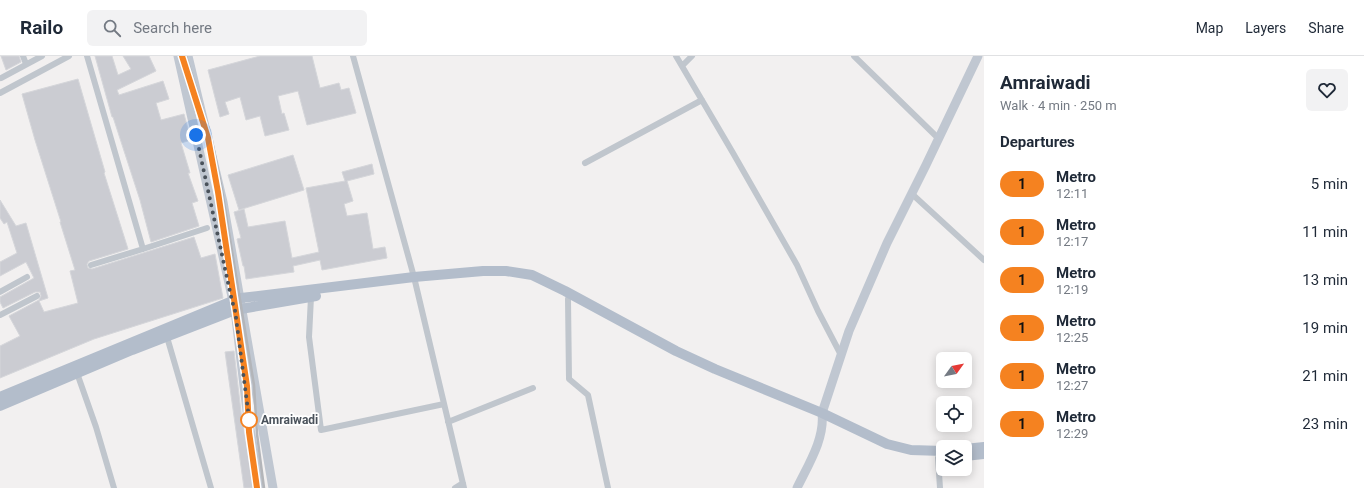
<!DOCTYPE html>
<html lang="en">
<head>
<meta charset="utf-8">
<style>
	body { margin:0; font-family:Roboto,sans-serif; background:#f2f2f3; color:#1f2937; height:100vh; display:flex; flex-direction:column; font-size:15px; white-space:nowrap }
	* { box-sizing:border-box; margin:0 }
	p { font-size:13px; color:#747a83 }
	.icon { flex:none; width:22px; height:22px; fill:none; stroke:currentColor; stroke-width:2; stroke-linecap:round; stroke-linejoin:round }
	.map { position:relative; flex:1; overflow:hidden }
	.side { display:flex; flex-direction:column; background:#fff; width:380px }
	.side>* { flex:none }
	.badge { padding:0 8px; border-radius:13px; font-size:14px; line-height:26px }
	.needle { width:26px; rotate:57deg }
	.fabs { position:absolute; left:936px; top:296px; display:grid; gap:8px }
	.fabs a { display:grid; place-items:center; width:36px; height:36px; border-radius:6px; background:#fff; box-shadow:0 2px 10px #0003; font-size:20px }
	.you { position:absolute; width:20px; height:20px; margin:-10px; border:3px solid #fff; border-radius:50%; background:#1a73e8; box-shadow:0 0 0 6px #1a73e833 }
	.map>.badge { position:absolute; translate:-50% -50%; box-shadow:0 0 0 2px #fff }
	h2 { padding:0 16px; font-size:15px; line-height:36px }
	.round { display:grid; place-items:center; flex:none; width:42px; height:42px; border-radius:6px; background:#f2f2f3 }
	.summary { display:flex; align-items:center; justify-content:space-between; height:68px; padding:0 16px }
	h1 { font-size:19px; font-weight:700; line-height:30px }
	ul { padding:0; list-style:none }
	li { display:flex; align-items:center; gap:12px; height:48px; padding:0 16px }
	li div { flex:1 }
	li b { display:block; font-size:15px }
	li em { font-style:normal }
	li .badge { min-width:44px; font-weight:700; text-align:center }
	header { display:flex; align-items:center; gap:24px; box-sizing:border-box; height:56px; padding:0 20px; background:#fff; border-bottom:1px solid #e0e1e3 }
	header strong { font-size:19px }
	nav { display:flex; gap:22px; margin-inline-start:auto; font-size:14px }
	.search { width:280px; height:36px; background:#f2f2f3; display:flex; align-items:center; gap:10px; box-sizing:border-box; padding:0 14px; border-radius:6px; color:#747a83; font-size:15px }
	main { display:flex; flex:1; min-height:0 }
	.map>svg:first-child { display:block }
	.building { fill:#cbccd2; stroke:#d5d6da }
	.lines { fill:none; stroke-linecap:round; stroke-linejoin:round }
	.street { stroke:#c0c6cd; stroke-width:6 }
	.secondary { stroke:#c0c7d1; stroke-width:9 }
	.primary { stroke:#b3bdcb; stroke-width:10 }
	.rail { stroke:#b3b5b9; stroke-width:2.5 }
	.line-casing { stroke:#fff; stroke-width:9 }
	.line { stroke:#f58220; stroke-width:6 }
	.walk { stroke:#4a525b; stroke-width:4; stroke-dasharray:0 7.2 }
	.stop-dot { fill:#fff; stroke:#f58220; stroke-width:2 }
	.labels { text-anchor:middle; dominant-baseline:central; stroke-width:3.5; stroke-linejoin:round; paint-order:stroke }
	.stop-label { font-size:12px; font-weight:bold; fill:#4a525b; stroke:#fff; text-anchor:start }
</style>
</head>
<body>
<header>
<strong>Railo</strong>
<div class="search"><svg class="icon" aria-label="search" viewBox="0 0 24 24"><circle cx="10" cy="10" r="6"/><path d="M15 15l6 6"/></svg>Search here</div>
<nav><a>Map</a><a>Layers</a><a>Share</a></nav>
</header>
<main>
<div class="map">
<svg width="984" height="432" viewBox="0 0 984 432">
	<rect width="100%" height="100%" fill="#f2f0f0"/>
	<path class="building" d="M 1,0 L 19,0 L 21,6 L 6,14 Z
		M 95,0 L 112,0 L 118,19 L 131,13 L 123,0 L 149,0 L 156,15 L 117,34 L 119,39 L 163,25 L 169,43 L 156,47 L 161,64 L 184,58 L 191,84 L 181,87 L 190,117 L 188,117 L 198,145 L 192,147 L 199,170 L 151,186 L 140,144 L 113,61 L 112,61 Z
		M 260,0 L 312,0 L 320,32 L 339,27 L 341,34 L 349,32 L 356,57 L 307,69 L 298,35 L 278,40 L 282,58 L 284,57 L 289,74 L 265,80 L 260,60 L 246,64 L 240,41 L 225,46 L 229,58 L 220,61 L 208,14 Z
		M 78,23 L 105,116 L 104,117 L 128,193 L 89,205 L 87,208 L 88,212 L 92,213 L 194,181 L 201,202 L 215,198 L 223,242 L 94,283 L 0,322 L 0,290 L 20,280 L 9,260 L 39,244 L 41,240 L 40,236 L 35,236 L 3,252 L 0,246 L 0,241 L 34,222 L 26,206 L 0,220 L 0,206 L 17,197 L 7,166 L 4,168 L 0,162 L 0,144 L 16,170 L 26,167 L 48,242 L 39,245 L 44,256 L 78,247 L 70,215 L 75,214 L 60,166 L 61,166 L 35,84 L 22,38 Z
		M 293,99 L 304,134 L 239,154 L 228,119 Z
		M 372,108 L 374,118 L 347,125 L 353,145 L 344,148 L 347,160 L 367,157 L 373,193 L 385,191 L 387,202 L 322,214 L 320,204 L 293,210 L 294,216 L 246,223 L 244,210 L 243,210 L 237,183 L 241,182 L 234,156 L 244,153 L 248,171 L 285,165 L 292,202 L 319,196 L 306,132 L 345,125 L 342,116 Z
		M 234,295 L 241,356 L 254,432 L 244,432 L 225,296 Z"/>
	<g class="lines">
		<path class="street" d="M 23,0 L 26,8
			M 87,0 L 143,193 L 207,172
			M 353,0 L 414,221 L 464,432
			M 676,0 L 733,97 L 797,209 L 818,255 L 841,299
			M 854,0 L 939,83
			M 682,10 L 692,0
			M 1,22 L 42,0
			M 0,37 L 69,0
			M 585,107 L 702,44
			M 912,138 L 984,204
			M 91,209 L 143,193
			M 0,236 L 27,221
			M 311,241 L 309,281 L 321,374 L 444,348
			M 568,243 L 569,323 L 588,339 L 608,432
			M 0,259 L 37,240
			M 167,281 L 211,432
			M 77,317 L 96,371 L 114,432
			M 448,366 L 533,332
			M 938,402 L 940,432
			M 455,432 L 463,427"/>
		<path class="secondary" d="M 178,0 L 235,254 L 247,355 L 260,432
			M 188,0 L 223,146 L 273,432
			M 797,432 C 808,409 825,383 822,357 L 849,275 L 887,187 L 926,109 L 978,0"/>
		<path class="primary" d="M 0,341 L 232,245 L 241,242 L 414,221 L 483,215 L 506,215 L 532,219 L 565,235 L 676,295 L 715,313 L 822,357 L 887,388 L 911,394 L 943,395
			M 0,350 L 132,294 L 235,254 L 316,240
			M 965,393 L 984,391
			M 965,400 L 984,398"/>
		<path class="rail" d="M 186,0 L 211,80 L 222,134 L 254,329 L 257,378 L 264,432
			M 239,278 L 247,330 L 249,376 L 257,432"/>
	</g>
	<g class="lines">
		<defs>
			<path id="line" d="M 182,0 L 208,82 L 218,136 L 247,330 L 249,376 L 257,432"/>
		</defs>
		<use href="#line" class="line-casing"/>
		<use href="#line" class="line"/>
		<path class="walk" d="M 196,79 L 232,245 L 235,254 L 250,370 L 249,364"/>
	</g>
	<circle class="stop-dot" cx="249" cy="364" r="8"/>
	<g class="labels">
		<g class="stop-label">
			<text x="261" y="364">Amraiwadi</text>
		</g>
	</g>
</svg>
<div class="fabs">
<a><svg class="needle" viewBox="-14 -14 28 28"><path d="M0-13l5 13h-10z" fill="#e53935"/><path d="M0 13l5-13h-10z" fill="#747a83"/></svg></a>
<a><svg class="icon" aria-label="locate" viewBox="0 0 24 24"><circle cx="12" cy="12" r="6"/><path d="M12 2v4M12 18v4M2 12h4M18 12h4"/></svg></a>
<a><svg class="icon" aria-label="layers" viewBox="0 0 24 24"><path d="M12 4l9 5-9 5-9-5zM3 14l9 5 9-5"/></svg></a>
</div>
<div class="you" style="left:196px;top:79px"></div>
</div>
<section class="side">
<div class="summary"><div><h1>Amraiwadi</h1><p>Walk · 4 min · 250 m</p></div><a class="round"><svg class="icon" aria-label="heart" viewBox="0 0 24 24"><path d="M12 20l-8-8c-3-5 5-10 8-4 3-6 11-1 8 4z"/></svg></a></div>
<h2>Departures</h2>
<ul>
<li><span class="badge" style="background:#f58220;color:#111">1</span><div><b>Metro</b><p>12:11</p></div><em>5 min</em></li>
<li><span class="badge" style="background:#f58220;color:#111">1</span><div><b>Metro</b><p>12:17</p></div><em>11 min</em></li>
<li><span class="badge" style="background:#f58220;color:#111">1</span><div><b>Metro</b><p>12:19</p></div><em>13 min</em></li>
<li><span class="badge" style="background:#f58220;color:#111">1</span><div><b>Metro</b><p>12:25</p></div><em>19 min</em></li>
<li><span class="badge" style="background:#f58220;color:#111">1</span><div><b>Metro</b><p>12:27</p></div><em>21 min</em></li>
<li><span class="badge" style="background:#f58220;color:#111">1</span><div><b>Metro</b><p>12:29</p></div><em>23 min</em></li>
</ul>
</section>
</main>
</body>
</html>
